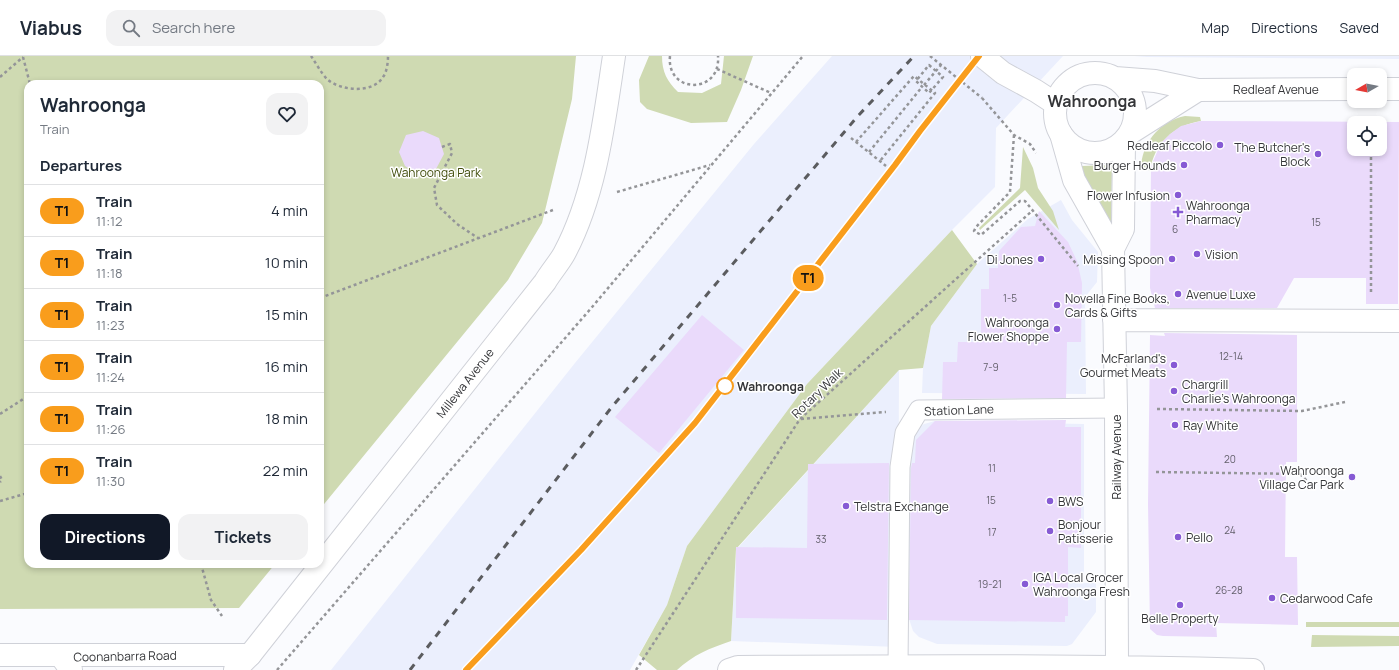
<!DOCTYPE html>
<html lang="en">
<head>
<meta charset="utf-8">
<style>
	body { margin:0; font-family:Manrope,sans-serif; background:#f2f2f3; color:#1f2937; height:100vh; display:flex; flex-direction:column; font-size:15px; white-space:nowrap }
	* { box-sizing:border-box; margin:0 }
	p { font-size:13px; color:#747a83 }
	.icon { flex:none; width:22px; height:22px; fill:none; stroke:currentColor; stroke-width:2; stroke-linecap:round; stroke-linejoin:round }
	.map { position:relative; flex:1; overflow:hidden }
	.sheet { position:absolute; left:24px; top:24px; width:300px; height:488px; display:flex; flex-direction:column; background:#fff; border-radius:12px; box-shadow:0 2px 6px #0003 }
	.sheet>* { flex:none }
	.badge { padding:0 8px; border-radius:13px; font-size:14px; line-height:26px }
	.needle { width:26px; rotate:261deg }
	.buttons { position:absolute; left:1347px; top:12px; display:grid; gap:8px }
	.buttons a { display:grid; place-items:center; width:40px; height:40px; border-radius:8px; background:#fff; box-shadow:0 2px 6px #0003; font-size:20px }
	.map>.badge { position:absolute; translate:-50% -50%; box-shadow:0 0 0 2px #fff }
	h2 { padding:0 16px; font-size:15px; line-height:36px }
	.round { display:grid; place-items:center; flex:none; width:42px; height:42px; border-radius:12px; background:#f2f2f3 }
	.head { display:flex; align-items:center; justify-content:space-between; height:68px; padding:0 16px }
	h1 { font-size:19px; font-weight:700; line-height:30px }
	.action { display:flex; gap:8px; margin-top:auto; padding:8px 16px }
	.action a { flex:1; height:46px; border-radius:12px; background:#111827; color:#fff; font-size:16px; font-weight:700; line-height:46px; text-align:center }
	.action a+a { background:#f2f2f3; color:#1f2937 }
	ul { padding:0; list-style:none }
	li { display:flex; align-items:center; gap:12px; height:52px; padding:0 16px; border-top:1px solid #e0e1e3 }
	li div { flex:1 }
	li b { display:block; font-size:15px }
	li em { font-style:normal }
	li .badge { min-width:44px; font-weight:700; text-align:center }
	header { display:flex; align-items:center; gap:24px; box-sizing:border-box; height:56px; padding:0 20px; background:#fff; border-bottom:1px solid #e0e1e3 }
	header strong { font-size:19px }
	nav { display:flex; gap:22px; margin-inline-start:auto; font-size:14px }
	.search { width:280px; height:36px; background:#f2f2f3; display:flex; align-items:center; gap:10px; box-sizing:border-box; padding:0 14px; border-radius:12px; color:#747a83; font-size:15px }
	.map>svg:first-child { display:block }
	.built { fill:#ebeffd }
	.green { fill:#cfdab2 }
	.building { fill:#eadafb; fill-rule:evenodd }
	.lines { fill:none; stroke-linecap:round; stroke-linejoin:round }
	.lane-casing { stroke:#cfd1d8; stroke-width:21 }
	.street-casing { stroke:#cfd1d8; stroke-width:24 }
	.secondary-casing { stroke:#cfd1d8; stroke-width:24 }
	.path { stroke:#949598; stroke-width:2.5; stroke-dasharray:3 3; stroke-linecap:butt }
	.lane { stroke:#fff; stroke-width:19 }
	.street { stroke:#fff; stroke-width:22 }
	.secondary { stroke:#fff; stroke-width:22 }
	.rail { stroke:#5b5c5f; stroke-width:3; stroke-dasharray:7 7; stroke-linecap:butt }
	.path-bridge { stroke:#949598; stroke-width:2.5; stroke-dasharray:3 3; stroke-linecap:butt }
	.line-casing { stroke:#fff; stroke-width:9 }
	.line { stroke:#f99d1c; stroke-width:6 }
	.poi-dot { fill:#865ad4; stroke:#fff; stroke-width:1.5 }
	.stop-dot { fill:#fff; stroke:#f99d1c; stroke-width:2 }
	.labels { text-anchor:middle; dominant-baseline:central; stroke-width:3; stroke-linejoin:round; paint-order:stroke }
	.number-label { font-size:10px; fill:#625f6a }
	.street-label { font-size:12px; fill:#353639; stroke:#fff }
	.poi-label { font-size:12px; fill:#353639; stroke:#fff; text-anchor:start }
	.park-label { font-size:12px; fill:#424e0d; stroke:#fff }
	.stop-label { font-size:12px; font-weight:bold; fill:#353639; stroke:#fff; text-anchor:start }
	.district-label { font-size:16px; font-weight:bold; fill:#353639; stroke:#fff }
</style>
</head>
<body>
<header>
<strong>Viabus</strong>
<div class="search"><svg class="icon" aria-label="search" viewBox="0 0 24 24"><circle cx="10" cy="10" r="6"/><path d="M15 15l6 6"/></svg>Search here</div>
<nav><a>Map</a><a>Directions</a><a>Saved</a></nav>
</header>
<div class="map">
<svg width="1399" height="614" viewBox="0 0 1399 614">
	<rect width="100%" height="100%" fill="#fafbfe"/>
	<path class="built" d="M 832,0 L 1063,0 L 996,72 L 995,131 L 952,174 L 807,328 L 687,490 L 667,549 L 630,614 L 331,614 L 575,307 L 754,88 Z
		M 1134,0 L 1399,0 L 1399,3 L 1147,1 Z
		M 1061,144 L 1072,164 L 1098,196 L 1097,226 L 1085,241 L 1086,338 L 922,337 L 923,312 L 931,270 L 977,208 L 1028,163 Z
		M 899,314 L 898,591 L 731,585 L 736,494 Z
		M 935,365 L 1084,368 L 1084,527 L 1096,527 L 1096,556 L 1072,588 L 1067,590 L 937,588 L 919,581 L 913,575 L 909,563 L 909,400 L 911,382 L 917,373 L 924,368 Z"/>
	<path class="green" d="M 0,0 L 576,0 L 572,43 L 542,167 L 508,224 L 320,453 L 320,28 L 28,28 L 28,508 L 275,508 L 239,552 L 0,553 Z
		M 649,0 L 662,0 C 662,16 667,25 678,36 L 702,37 L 721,28 L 724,0 L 753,0 L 741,34 L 727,66 L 691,67 L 647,53 L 640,46 L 639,24 Z
		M 1185,60 L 1200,61 L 1201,65 C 1174,69 1154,88 1150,115 L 1141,109 C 1144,84 1161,65 1185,60 Z
		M 1023,91 L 1033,112 L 1038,132 L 1053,155 L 1059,174 L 1025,134 L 980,174 L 979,172 L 1020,132 Z
		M 1112,109 L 1111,168 L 1087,131 L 1081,110 Z
		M 952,174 L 977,208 L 931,270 L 923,312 L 899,314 L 736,493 L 731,585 C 710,592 693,599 677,614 L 657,614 L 639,599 L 667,549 L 687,490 L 807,328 Z
		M 1306,566 L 1399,566 L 1399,571 L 1306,571 Z
		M 1312,579 L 1399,580 L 1399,590 L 1311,591 Z"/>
	<path class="building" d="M 1201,65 L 1399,66 L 1398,248 L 1366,248 L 1366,222 L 1294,222 L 1277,252 L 1155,252 L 1150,232 L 1151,110 L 1161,87 L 1170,78 L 1181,70 ZM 1354,67 L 1380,67 L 1380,93 L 1354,93 Z
		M 423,75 L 439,82 L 444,98 L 436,113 L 418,118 L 405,110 L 399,96 L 406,79 Z
		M 1039,155 L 1068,186 L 1077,205 L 1082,227 L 1081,286 L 1067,286 L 1066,342 L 942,343 L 943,306 L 957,306 L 958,286 L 981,286 L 981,233 L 989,233 L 989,212 L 998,212 L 999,195 L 1021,171 L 1035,170 Z
		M 702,259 L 744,294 L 659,397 L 615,361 Z
		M 1164,277 L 1297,279 L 1297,406 L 1286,406 L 1285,501 L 1297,501 L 1298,569 L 1216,567 L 1217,581 L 1163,580 L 1157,579 L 1150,573 L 1148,448 L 1150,279 L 1165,280 Z
		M 1066,364 L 1065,371 L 1081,371 L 1081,492 L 1068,491 L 1068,560 L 1065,560 L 1065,566 L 909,564 L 911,412 L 912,407 L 915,407 L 916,384 L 935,365 Z
		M 889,407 L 887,564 L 736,562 L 736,491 L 807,492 L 808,408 Z"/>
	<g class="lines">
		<defs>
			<path id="lane" d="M 898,610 L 900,411 L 905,377 L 919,354 L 1116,352"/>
			<path id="street" d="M 1061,78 L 1074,124 L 1113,193 L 1116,352 L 1117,610
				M 1113,193 L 1123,173 L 1124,85
				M 1114,264 L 1399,265
				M 0,599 L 250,599
				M 729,614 L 738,611 C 910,610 1081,609 1253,614"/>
			<path id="secondary" d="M 982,0 L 1003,17 L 1036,35 L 1056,48
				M1055 57a40 40 0 1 1 80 0a40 40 0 1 1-80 0Z
				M 1115,22 L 1155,25 L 1198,34 L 1354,33
				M 1380,33 L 1399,33
				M 1130,77 L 1198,34
				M 61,600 L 71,614
				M 235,614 L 250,599 L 545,226 C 551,216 559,207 564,198 C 596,138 604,66 614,0"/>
		</defs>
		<use href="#lane" class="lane-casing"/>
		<use href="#street" class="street-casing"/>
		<use href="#secondary" class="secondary-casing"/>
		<path class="path" d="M 311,0 C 316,7 321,17 327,23 C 340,35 373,38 383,21 C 387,16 388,6 388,0
			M 670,0 C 666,38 721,39 718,0
			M 23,1 L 30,28
			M 717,13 L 771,37
			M 0,21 L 23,1
			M 924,29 L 941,9
			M 982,42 L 1014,79 L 1030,88 L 1036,97
			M 1014,79 L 1010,136 L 976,171 L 974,175 L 981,179 L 1020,145 L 1025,145 L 1078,210
			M 851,82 L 886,110
			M 856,86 L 914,20 L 935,37 L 880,105
			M 442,91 L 450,88 L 452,97 L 434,132 L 437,149 L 457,168 L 478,182
			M 869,96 L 922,31
			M 617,136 L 710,109
			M 1371,236 L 1371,93
			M 320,242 L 553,154
			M 1157,353 L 1302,355 L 1345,346
			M 0,358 L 28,340
			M 801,363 L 886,356
			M 1156,416 L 1300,418 L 1315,433
			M 0,420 L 2,424 L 0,426
			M 0,445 L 28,437
			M 201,508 L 211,544 L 222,560
			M 277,614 L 593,250 L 803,0
			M 636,614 L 800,363 L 1033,154"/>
		<use href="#lane" class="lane"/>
		<use href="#street" class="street"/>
		<use href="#secondary" class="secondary"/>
		<path class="rail" d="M 410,614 L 611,352 L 857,61 L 914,0
			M 466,614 L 570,505 L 695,367 L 895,109 L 920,75 L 979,0"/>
		<path class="path-bridge" d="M 930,0 L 982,42
			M 929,9 L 943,21 L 929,37 L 916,25 Z"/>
	</g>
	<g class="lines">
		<defs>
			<path id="line" d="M 466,614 L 581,494 L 695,367 L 895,109 L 920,75 L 979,0"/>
		</defs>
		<use href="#line" class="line-casing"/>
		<use href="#line" class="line"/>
	</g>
	<g class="poi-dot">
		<circle cx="1220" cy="89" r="4"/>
		<circle cx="1318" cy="98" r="4"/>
		<circle cx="1184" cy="109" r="4"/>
		<circle cx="1178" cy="139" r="4"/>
		<path d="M1176 150h4v4h4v4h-4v4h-4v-4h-4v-4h4z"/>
		<circle cx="1197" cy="198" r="4"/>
		<circle cx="1041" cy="203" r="4"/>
		<circle cx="1172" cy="203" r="4"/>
		<circle cx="1178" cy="238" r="4"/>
		<circle cx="1057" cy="249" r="4"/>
		<circle cx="1057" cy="273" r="4"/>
		<circle cx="1174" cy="309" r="4"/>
		<circle cx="1174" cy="335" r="4"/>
		<circle cx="1175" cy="369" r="4"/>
		<circle cx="1352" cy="421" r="4"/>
		<circle cx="1050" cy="445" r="4"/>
		<circle cx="846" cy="450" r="4"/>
		<circle cx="1050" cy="475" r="4"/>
		<circle cx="1178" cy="481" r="4"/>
		<circle cx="1025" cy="528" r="4"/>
		<circle cx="1272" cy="542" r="4"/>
		<circle cx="1180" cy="549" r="4"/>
	</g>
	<circle class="stop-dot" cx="725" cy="330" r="8"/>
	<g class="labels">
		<g class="number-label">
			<text x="1316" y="166">15</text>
			<text x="1175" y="173">6</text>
			<text x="1010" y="242">1-5</text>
			<text x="1231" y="300">12-14</text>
			<text x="991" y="311">7-9</text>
			<text x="1230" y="403">20</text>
			<text x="992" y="412">11</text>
			<text x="991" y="444">15</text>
			<text x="1230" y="474">24</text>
			<text x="992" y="476">17</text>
			<text x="821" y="483">33</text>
			<text x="990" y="528">19-21</text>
			<text x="1229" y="534">26-28</text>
		</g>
		<g class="street-label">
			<text x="1276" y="33">Redleaf Avenue</text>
			<text transform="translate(465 327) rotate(-52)">Millewa Avenue</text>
			<text transform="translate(817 337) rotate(-44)">Rotary Walk</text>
			<text transform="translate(959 354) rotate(-2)">Station Lane</text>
			<text transform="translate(1116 401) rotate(-90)">Railway Avenue</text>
			<text transform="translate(125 600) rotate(-1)">Coonanbarra Road</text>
		</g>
		<g class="poi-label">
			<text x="1212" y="89" text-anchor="end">Redleaf Piccolo</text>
			<text x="1310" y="91" text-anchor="end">The Butcher's<tspan x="1310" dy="14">Block</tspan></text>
			<text x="1176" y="109" text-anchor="end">Burger Hounds</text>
			<text x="1170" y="139" text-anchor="end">Flower Infusion</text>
			<text x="1186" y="149">Wahroonga<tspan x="1186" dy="14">Pharmacy</tspan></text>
			<text x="1205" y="198">Vision</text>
			<text x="1033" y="203" text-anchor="end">Di Jones</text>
			<text x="1164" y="203" text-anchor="end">Missing Spoon</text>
			<text x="1186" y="238">Avenue Luxe</text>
			<text x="1065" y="242">Novella Fine Books,<tspan x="1065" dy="14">Cards &amp; Gifts</tspan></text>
			<text x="1049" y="266" text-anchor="end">Wahroonga<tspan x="1049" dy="14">Flower Shoppe</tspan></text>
			<text x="1166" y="302" text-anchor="end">McFarland's<tspan x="1166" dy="14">Gourmet Meats</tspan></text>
			<text x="1182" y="328">Chargrill<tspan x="1182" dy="14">Charlie's Wahroonga</tspan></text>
			<text x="1183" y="369">Ray White</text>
			<text x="1344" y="414" text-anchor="end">Wahroonga<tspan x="1344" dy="14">Village Car Park</tspan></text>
			<text x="1058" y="445">BWS</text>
			<text x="854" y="450">Telstra Exchange</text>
			<text x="1058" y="468">Bonjour<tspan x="1058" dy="14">Patisserie</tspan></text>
			<text x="1186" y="481">Pello</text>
			<text x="1033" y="521">IGA Local Grocer<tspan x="1033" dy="14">Wahroonga Fresh</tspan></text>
			<text x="1280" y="542">Cedarwood Cafe</text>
			<text x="1180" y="562" text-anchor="middle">Belle Property</text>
		</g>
		<g class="park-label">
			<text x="436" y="116">Wahroonga Park</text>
		</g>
		<g class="stop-label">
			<text x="737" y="330">Wahroonga</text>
		</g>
		<g class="district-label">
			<text x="1092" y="45">Wahroonga</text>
		</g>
	</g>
</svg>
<div class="buttons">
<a><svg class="needle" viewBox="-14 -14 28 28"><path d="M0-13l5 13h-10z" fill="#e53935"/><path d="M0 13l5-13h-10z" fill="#747a83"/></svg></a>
<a><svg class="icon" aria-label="locate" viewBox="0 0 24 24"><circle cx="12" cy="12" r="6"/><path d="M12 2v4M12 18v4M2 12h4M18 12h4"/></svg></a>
</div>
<b class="badge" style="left:808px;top:222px;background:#f99d1c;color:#111">T1</b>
<section class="sheet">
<div class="head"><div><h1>Wahroonga</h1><p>Train</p></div><a class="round"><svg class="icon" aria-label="heart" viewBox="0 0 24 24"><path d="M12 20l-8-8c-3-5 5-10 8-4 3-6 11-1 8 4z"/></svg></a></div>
<h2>Departures</h2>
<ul>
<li><span class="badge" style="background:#f99d1c;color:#111">T1</span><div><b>Train</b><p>11:12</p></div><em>4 min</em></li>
<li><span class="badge" style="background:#f99d1c;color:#111">T1</span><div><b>Train</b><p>11:18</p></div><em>10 min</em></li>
<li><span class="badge" style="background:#f99d1c;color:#111">T1</span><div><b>Train</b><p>11:23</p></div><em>15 min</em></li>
<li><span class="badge" style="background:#f99d1c;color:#111">T1</span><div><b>Train</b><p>11:24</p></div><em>16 min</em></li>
<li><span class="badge" style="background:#f99d1c;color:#111">T1</span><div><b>Train</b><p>11:26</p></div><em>18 min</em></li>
<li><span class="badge" style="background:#f99d1c;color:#111">T1</span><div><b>Train</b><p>11:30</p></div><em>22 min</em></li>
</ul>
<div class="action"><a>Directions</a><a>Tickets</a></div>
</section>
</div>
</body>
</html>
